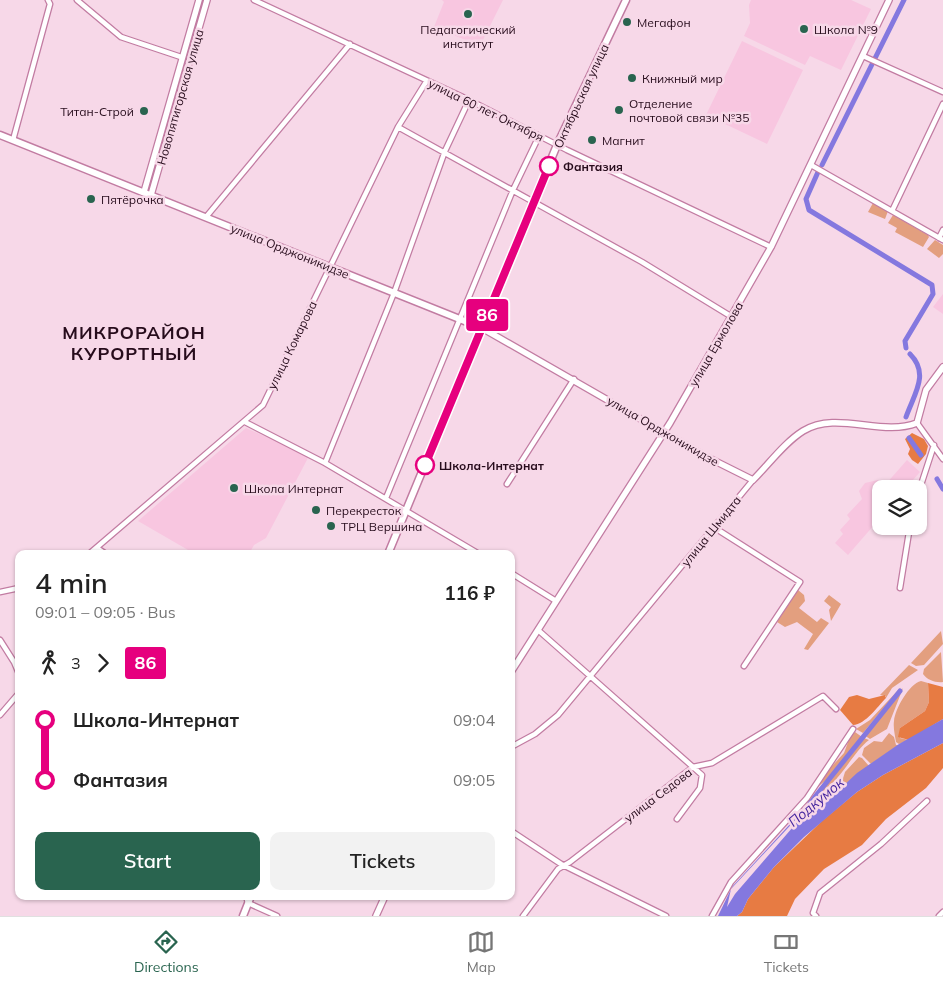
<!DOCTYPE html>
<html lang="en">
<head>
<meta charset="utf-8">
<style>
	body { margin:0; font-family:Mulish,sans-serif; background:#f2f2f2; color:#222; height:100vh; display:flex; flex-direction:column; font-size:19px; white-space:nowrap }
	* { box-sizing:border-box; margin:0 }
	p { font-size:16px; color:#767676 }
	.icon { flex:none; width:28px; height:28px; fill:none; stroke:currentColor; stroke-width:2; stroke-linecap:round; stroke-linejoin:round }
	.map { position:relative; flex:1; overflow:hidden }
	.sheet { position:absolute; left:15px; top:550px; width:500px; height:350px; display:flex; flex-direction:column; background:#fff; border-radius:10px; box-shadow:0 1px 4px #0004 }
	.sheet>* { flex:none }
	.badge { padding:0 10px; border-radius:4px; font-size:18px; line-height:32px }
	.fabs { position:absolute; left:872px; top:480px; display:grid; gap:10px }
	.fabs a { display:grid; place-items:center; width:55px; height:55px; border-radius:10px; background:#fff; box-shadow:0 1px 4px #0004; font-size:25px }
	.map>.badge { position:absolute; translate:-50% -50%; box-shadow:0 0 0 2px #fff }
	.legs { display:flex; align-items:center; gap:8px; height:55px; padding:0 20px; font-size:16px }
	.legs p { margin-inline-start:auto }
	.headline { display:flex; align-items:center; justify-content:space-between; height:85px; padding:0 20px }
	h1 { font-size:28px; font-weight:600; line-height:38px }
	.button { display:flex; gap:10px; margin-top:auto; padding:10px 20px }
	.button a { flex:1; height:58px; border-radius:10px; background:#29644f; color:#fff; font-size:20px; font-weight:600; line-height:58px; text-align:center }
	.button a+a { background:#f2f2f2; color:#222 }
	ul { padding:0 20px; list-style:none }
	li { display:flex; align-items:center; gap:18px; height:60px; font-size:19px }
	li i { display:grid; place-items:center; width:8px; height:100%; margin:0 6px; background:currentColor }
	li i::after { content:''; width:12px; height:12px; margin:-6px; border:4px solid; border-radius:50%; background:#fff }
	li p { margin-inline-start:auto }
	li:first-child i { background:linear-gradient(#0000 50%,currentColor 0) }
	li:last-child i { background:linear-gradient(currentColor 50%,#0000 0) }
	.dock { display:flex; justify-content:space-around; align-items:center; height:70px; border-top:1px solid #e0e0e0; background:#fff; font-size:14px; color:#767676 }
	.dock a { display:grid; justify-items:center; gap:2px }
	.dock .selected { color:#29644f }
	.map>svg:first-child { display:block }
	.built { fill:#f8c6e0 }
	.green { fill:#e39f7f }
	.forest { fill:#e77b43 }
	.water { fill:#8478df }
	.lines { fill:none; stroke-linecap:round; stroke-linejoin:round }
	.canal { stroke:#8478df; stroke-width:5 }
	.minor-casing { stroke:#c27ca2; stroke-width:7 }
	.tertiary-casing { stroke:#c27ca2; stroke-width:8 }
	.secondary-casing { stroke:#c27ca2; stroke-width:9 }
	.minor { stroke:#fff; stroke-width:4.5 }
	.tertiary { stroke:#fff; stroke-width:5.5 }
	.secondary { stroke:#fff; stroke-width:6 }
	.line-1-casing { stroke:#fff; stroke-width:11 }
	.line-1 { stroke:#e6007e; stroke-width:8 }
	.poi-dot { fill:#29644f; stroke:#f7d8e8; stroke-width:2 }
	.stop-1-dot { fill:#fff; stroke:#e6007e; stroke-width:2.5 }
	.labels { text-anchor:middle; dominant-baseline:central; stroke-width:5; stroke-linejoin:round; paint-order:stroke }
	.poi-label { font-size:12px; fill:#270c1c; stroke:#f7d8e8; text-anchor:start }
	.street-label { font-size:12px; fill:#270c1c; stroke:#f7d8e8 }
	.stop-label { font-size:12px; font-weight:bold; fill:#270c1c; stroke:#f7d8e8; text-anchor:start }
	.water-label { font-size:14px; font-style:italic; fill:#44259e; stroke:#f7d8e8 }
	.district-label { font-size:18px; font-weight:bold; letter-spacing:1px; fill:#270c1c; stroke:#f7d8e8 }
</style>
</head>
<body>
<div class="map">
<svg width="943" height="916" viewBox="0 0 943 916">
	<rect width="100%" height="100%" fill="#f7d8e8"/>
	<path class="built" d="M 442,0 L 503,0 L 480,46 L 434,27 L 444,2 Z
		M 751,0 L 851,0 L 871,9 L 841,70 L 810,56 L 805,65 L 744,36 L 750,23 L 749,5 Z
		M 742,41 L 803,70 L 767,144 L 706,115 Z
		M 943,294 L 943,314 L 933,307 Z
		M 246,428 L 309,456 L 266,538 L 254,545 L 249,554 L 195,554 L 138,521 Z
		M 907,460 L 920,472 L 905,489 L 881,489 L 881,517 L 848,555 L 835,543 L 843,534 L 840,530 L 850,519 L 847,515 L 862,499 L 859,491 L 865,483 L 878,480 L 885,485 Z"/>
	<path class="green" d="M 873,203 L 888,211 L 885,219 L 868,212 Z
		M 893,215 L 928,235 L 929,237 L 923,247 L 895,232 L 897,228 L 888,223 Z
		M 935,240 L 943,245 L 943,254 L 939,258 L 927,249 Z
		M 798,590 L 804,595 L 805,601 L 799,608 L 817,622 L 821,618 L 829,623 L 808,650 L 804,649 L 813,634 L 797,622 L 785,627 L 777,622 Z
		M 829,595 L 841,604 L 831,621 L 829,610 L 831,607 L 824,601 Z
		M 941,631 L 943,644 L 924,665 L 916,666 L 911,663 Z
		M 941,652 L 943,682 C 936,683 927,680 923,674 L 924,669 Z
		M 909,665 L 918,670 L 892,688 L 886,698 L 886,696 L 880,695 Z
		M 921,681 L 928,683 L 929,702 L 925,711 L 900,728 L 900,738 L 909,740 L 899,744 L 896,742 C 895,735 893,728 894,721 C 895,709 909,684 921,681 Z
		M 901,687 L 863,733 L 856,729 L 870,720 Z
		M 903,688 L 887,729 L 870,739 L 864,735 Z
		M 855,732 L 862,737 L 825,781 L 815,789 L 823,776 L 844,753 L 850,737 Z
		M 889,733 L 894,737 L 896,745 L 899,745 L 871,764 L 862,755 L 864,748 L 874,741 L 882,742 Z
		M 864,738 L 869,740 C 852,753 841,781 820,793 Z
		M 859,757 L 862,758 L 869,766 L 840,788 L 845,772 Z"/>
	<path class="forest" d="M 912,433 L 924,439 L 928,446 L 926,454 L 918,464 L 912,460 L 908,454 L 910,449 L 905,439 Z
		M 928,683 L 943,687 L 943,719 L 909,740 L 898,737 L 900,728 L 925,711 L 929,702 Z
		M 857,695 L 869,699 L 885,695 L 886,698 C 877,707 866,724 853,725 L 840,710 L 849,697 Z
		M 943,743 L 943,768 L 926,788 L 886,819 L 862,845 L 824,869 L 795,899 L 787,916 L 737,916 L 742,912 L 748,899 L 774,867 L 822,821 L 857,792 L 883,775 Z"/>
	<path class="water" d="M 943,719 L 943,743 L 883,775 L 857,792 L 804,837 L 774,867 L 748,899 L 742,912 L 737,916 L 718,916 L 732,887 L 813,799 L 814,800 L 731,889 L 727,907 L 735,894 L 812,805 L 824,804 L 857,773 L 899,744 Z"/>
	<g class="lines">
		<path class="canal" d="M 822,165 L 904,0
			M 818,172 L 806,199 L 809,210 L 932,285 L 933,294 L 905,341 L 906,348
			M 906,417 C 914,394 930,374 910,354
			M 909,438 L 921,455
			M 937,479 L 943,489
			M 810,803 L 900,691"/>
		<defs>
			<path id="minor" d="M 77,0 L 121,37 L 181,57
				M 254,0 L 469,100 L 567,150 L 771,247
				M 863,56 L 943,92
				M 398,127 L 642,262 L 732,317
				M 13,140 L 50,4 L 48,0
				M 811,165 L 943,240
				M 892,211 L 943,104
				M 206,217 L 350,44
				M 939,238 L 943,230
				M 245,422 L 325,463 L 479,554
				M 917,423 L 943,459
				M 325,463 L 394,293 L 445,151 L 469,100
				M 507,484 L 574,379
				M 919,491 L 934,445
				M 386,498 L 513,190 L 539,136
				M 715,528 L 800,582 L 744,666
				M 97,548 L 106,554
				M 89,554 L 263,405 L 398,127 L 426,82
				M 511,573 L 556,601
				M 900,588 L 910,526
				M 0,592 L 19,588
				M 538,630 L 702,775 L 700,788 L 677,819
				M 0,640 L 14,662 L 19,674
				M 0,715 L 19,693
				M 511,747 L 535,734 L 558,715 L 753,480
				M 511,831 L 561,864 L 666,916
				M 246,896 L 248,903 L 277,916
				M 523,916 L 558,869 L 570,862 L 693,767 L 712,763 L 823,696 L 836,709
				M 712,916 L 731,882 L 807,798 L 853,729
				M 816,916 L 813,913 L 820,893 L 881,844 L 927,801
				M 939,916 L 943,912"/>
			<path id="tertiary" d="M 144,192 L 199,0
				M 151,195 L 207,0
				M 482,328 L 705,456 L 753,480 C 769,464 784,443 803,431 C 837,410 881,437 917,423 L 926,390 L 943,367
				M 511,672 L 670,423 L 771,247 L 889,0
				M 376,916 L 385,896"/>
			<path id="secondary" d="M 0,135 L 482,328
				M 388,554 L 557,145 L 626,0
				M 243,916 L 251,896"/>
		</defs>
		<use href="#minor" class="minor-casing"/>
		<use href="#tertiary" class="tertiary-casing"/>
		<use href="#secondary" class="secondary-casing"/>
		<use href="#minor" class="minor"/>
		<use href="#tertiary" class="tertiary"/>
		<use href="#secondary" class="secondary"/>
	</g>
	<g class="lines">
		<defs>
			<path id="line-1" d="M 425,465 L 549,166"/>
		</defs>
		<use href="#line-1" class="line-1-casing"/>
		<use href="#line-1" class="line-1"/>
	</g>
	<g class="poi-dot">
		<circle cx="468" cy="14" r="5"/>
		<circle cx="627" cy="22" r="5"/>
		<circle cx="804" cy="29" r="5"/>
		<circle cx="632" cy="78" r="5"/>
		<circle cx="619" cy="110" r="5"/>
		<circle cx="144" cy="111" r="5"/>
		<circle cx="592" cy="140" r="5"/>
		<circle cx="91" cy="199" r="5"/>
		<circle cx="234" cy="488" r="5"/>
		<circle cx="316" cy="510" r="5"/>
		<circle cx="331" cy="526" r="5"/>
	</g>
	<g class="stop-1-dot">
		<circle cx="549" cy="166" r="9"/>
		<circle cx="425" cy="465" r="9"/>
	</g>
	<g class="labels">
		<g class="poi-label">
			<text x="637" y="22">Мегафон</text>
			<text x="468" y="29" text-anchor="middle">Педагогический<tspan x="468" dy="14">институт</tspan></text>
			<text x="814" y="29">Школа №9</text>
			<text x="642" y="78">Книжный мир</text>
			<text x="629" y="103">Отделение<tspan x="629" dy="14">почтовой связи №35</tspan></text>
			<text x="134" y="111" text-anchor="end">Титан-Строй</text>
			<text x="602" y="140">Магнит</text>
			<text x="101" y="199">Пятёрочка</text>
			<text x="244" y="488">Школа Интернат</text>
			<text x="326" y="510">Перекресток</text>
			<text x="341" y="526">ТРЦ Вершина</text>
		</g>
		<g class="street-label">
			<text transform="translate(581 96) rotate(-65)">Октябрьская улица</text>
			<text transform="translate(180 97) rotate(-74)">Новопятигорская улица</text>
			<text transform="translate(486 110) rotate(26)">улица 60 лет Октября</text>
			<text transform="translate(290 251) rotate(22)">улица Орджоникидзе</text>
			<text transform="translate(716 344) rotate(-60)">улица Ермолова</text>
			<text transform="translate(292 345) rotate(-64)">улица Комарова</text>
			<text transform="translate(663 431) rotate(30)">улица Орджоникидзе</text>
			<text transform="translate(711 531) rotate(-51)">улица Шмидта</text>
			<text transform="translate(658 795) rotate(-37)">улица Седова</text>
		</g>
		<g class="stop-label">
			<text x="563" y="166">Фантазия</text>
			<text x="439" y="465">Школа-Интернат</text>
		</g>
		<g class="water-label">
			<text transform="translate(816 802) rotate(-40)">Подкумок</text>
		</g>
		<g class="district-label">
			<text x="134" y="332">МИКРОРАЙОН<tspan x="134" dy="21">КУРОРТНЫЙ</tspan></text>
		</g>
	</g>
</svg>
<div class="fabs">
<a><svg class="icon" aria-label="layers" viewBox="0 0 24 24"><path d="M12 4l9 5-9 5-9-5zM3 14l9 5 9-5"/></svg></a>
</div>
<b class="badge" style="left:487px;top:315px;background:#e6007e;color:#fff">86</b>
<section class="sheet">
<div class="headline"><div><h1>4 min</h1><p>09:01 – 09:05 · Bus</p></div><b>116 ₽</b></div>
<div class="legs"><svg class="icon" aria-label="walk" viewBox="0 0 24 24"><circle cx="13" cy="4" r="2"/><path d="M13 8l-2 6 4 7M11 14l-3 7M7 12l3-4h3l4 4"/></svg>3<svg class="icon" aria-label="forward" viewBox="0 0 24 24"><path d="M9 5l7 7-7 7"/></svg><b class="badge" style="background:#e6007e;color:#fff">86</b></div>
<ul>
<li><i style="color:#e6007e"></i><b>Школа-Интернат</b><p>09:04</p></li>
<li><i style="color:#e6007e"></i><b>Фантазия</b><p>09:05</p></li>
</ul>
<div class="button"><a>Start</a><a>Tickets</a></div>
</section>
</div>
<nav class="dock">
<a class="selected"><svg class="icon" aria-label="directions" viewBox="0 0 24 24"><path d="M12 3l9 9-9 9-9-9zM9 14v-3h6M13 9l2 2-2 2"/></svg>Directions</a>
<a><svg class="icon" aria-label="map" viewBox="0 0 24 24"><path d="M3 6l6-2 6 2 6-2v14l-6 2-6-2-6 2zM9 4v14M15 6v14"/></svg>Map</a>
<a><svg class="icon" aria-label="tickets" viewBox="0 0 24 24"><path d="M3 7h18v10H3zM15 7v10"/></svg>Tickets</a>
</nav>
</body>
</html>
